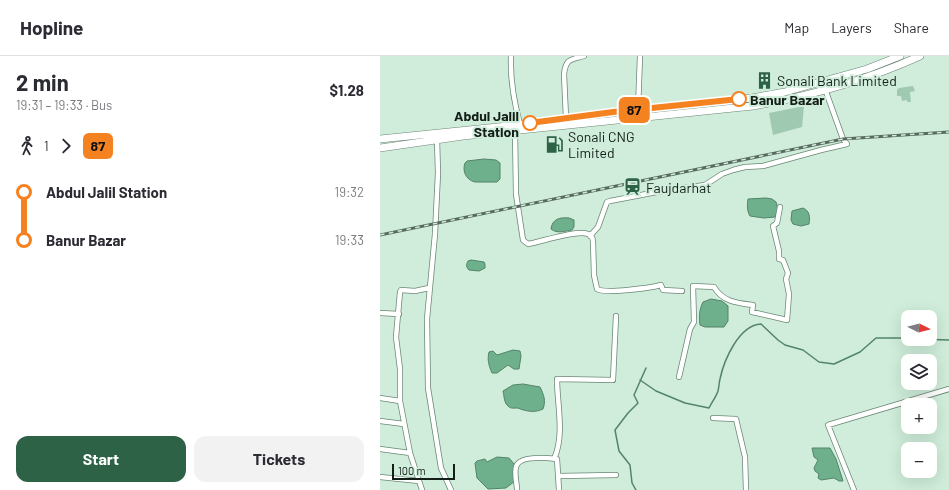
<!DOCTYPE html>
<html lang="en">
<head>
<meta charset="utf-8">
<style>
	body { margin:0; font-family:Barlow,sans-serif; background:#f2f2f3; color:#2b2b33; height:100vh; display:flex; flex-direction:column; font-size:15px; white-space:nowrap }
	* { box-sizing:border-box; margin:0 }
	p { font-size:13px; color:#7c7c81 }
	.icon { flex:none; width:22px; height:22px; fill:none; stroke:currentColor; stroke-width:2; stroke-linecap:round; stroke-linejoin:round }
	.map { position:relative; flex:1; overflow:hidden }
	.side { display:flex; flex-direction:column; background:#fff; width:380px }
	.side>* { flex:none }
	.badge { padding:0 8px; border-radius:6px; font-size:14px; line-height:26px }
	.needle { width:26px; rotate:96deg }
	.controls { position:absolute; left:521px; top:254px; display:grid; gap:8px }
	.controls a { display:grid; place-items:center; width:36px; height:36px; border-radius:8px; background:#fff; box-shadow:0 4px 16px #0002; font-size:20px }
	.scale { position:absolute; left:12px; bottom:10px; width:63px; box-sizing:border-box; padding-left:4px; border:2px solid #131e18; border-top:0; font-size:11px; line-height:14px; white-space:nowrap; color:#131e18; -webkit-text-stroke:3px #cfedda; paint-order:stroke }
	.map>.badge { position:absolute; translate:-50% -50%; box-shadow:0 0 0 2px #fff }
	.legs { display:flex; align-items:center; gap:6px; height:44px; padding:0 16px; font-size:13px }
	.legs p { margin-inline-start:auto }
	.overview { display:flex; align-items:center; justify-content:space-between; height:68px; padding:0 16px }
	h1 { font-size:22px; font-weight:700; line-height:30px }
	.action { display:flex; gap:8px; margin-top:auto; padding:8px 16px }
	.action a { flex:1; height:46px; border-radius:12px; background:#2e6247; color:#fff; font-size:16px; font-weight:700; line-height:46px; text-align:center }
	.action a+a { background:#f2f2f3; color:#2b2b33 }
	ul { padding:0 16px; list-style:none }
	li { display:flex; align-items:center; gap:14px; height:48px; font-size:15px }
	li i { display:grid; place-items:center; width:6px; height:100%; margin:0 5px; background:currentColor }
	li i::after { content:''; width:10px; height:10px; margin:-5px; border:3px solid; border-radius:50%; background:#fff }
	li p { margin-inline-start:auto }
	li:first-child i { background:linear-gradient(#0000 50%,currentColor 0) }
	li:last-child i { background:linear-gradient(currentColor 50%,#0000 0) }
	header { display:flex; align-items:center; gap:24px; box-sizing:border-box; height:56px; padding:0 20px; background:#fff; border-bottom:1px solid #e1e1e2 }
	header strong { font-size:19px }
	nav { display:flex; gap:22px; margin-inline-start:auto; font-size:14px }
	main { display:flex; flex:1; min-height:0 }
	.map>svg:first-child { display:block }
	.green { fill:#a0c9b1 }
	.water { fill:#6fb08c; stroke:#538469 }
	.lines { fill:none; stroke-linecap:round; stroke-linejoin:round }
	.stream { stroke:#538469; stroke-width:1.5 }
	.minor-casing { stroke:#6b8676; stroke-width:6 }
	.trunk-casing { stroke:#6b8676; stroke-width:8 }
	.minor { stroke:#fff; stroke-width:4.5 }
	.trunk { stroke:#fff; stroke-width:7 }
	.rail-casing { stroke:#586a5f; stroke-width:3 }
	.rail { stroke:#cfedda; stroke-width:1.5; stroke-dasharray:4.5; stroke-linecap:butt }
	.line-1-casing { stroke:#fff; stroke-width:9 }
	.line-1 { stroke:#f58220; stroke-width:6 }
	.stop-1-dot { fill:#fff; stroke:#f58220; stroke-width:2 }
	.labels { text-anchor:middle; dominant-baseline:central; stroke-width:4; stroke-linejoin:round; paint-order:stroke }
	.poi-label { font-size:14px; fill:#131e18; stroke:#cfedda; text-anchor:start }
	.stop-label { font-size:14px; font-weight:bold; fill:#131e18; stroke:#cfedda; text-anchor:start }
</style>
</head>
<body>
<header>
<strong>Hopline</strong>
<nav><a>Map</a><a>Layers</a><a>Share</a></nav>
</header>
<main>
<section class="side">
<div class="overview"><div><h1>2 min</h1><p>19:31 – 19:33 · Bus</p></div><b>$1.28</b></div>
<div class="legs"><svg class="icon" aria-label="walk" viewBox="0 0 24 24"><circle cx="13" cy="4" r="2"/><path d="M13 8l-2 6 4 7M11 14l-3 7M7 12l3-4h3l4 4"/></svg>1<svg class="icon" aria-label="forward" viewBox="0 0 24 24"><path d="M9 5l7 7-7 7"/></svg><b class="badge" style="background:#f58220;color:#111">87</b></div>
<ul>
<li><i style="color:#f58220"></i><b>Abdul Jalil Station</b><p>19:32</p></li>
<li><i style="color:#f58220"></i><b>Banur Bazar</b><p>19:33</p></li>
</ul>
<div class="action"><a>Start</a><a>Tickets</a></div>
</section>
<div class="map">
<svg width="569" height="434" viewBox="0 0 569 434">
	<rect width="100%" height="100%" fill="#cfedda"/>
	<path class="green" d="M 533,30 L 535,35 L 530,36 L 531,46 L 527,46 L 527,44 L 522,45 L 521,40 L 517,40 L 517,34 L 519,32 Z
		M 424,50 L 422,71 L 393,79 L 389,57 Z"/>
	<path class="water" d="M 104,103 L 116,104 L 120,107 L 120,123 L 117,126 L 95,126 C 86,124 82,115 85,107 L 87,105 Z
		M 386,142 L 392,143 L 396,146 L 398,153 L 395,161 L 384,162 L 370,160 C 367,155 367,149 368,143 Z
		M 423,152 C 430,155 430,161 429,168 L 421,170 L 413,168 L 411,164 L 412,155 Z
		M 189,162 L 194,164 L 194,171 L 192,174 C 185,175 177,178 171,173 C 172,163 180,161 189,162 Z
		M 91,204 L 104,206 L 105,208 L 105,212 L 99,215 L 89,214 C 86,211 86,209 88,205 Z
		M 331,243 L 342,245 L 348,250 L 348,265 L 344,271 L 325,271 L 320,269 C 319,261 319,254 323,246 Z
		M 133,294 L 140,295 L 141,300 L 139,313 L 134,313 L 128,309 L 117,317 L 112,317 C 109,310 107,304 109,296 L 113,295 L 117,299 Z
		M 143,328 L 160,331 C 164,339 166,345 163,353 C 157,356 150,356 144,354 C 141,354 140,352 137,352 C 134,352 131,353 128,350 C 124,347 124,339 123,335 L 133,329 Z
		M 432,392 L 450,392 L 456,403 L 463,425 L 459,425 L 454,422 L 441,424 L 438,422 L 439,418 L 435,415 L 434,412 L 438,404 L 434,401 Z
		M 117,401 L 129,402 L 135,409 L 135,425 L 126,432 L 108,433 L 97,422 L 95,407 L 97,405 L 105,403 L 107,406 Z"/>
	<g class="lines">
		<path class="stream" d="M 536,283 L 569,284
			M 260,324 L 276,335 L 305,347 L 329,352 C 332,346 336,341 338,335 C 339,331 339,327 340,323 C 344,304 359,269 381,268 L 398,284 L 405,289 L 423,294 L 439,306 L 454,308 L 480,296 L 496,282 L 528,282
			M 256,434 L 252,427 L 250,409 L 239,395 L 235,374 L 248,357 L 258,347 L 254,339 L 266,312"/>
		<defs>
			<path id="minor" d="M 131,0 C 130,24 134,46 140,68
				M 258,53 L 260,0
				M 186,62 L 184,18 C 186,2 191,4 204,0
				M 135,75 L 136,138 L 143,184 L 148,188 C 161,186 197,173 208,178 C 211,179 213,182 213,186 L 214,219 L 217,233 C 225,238 270,232 281,229 L 283,234 L 302,235
				M 57,83 L 58,117 L 55,178 L 47,263 L 48,332 L 61,412 L 71,434
				M 210,180 L 218,171 L 227,146 L 230,145 L 282,135 L 325,129 L 342,118 L 353,114 L 365,111 L 383,110 L 441,94 L 467,88 L 463,83 L 445,33
				M 0,257 L 19,258
				M 299,321 L 310,273 L 314,266 L 313,230 L 334,231 C 343,246 357,247 373,249 L 372,256 L 407,264 L 409,238 L 406,223 L 408,217 L 403,204 L 399,203 L 399,195 L 393,170 L 397,167 L 400,151
				M 0,342 L 20,345
				M 333,362 L 356,363 L 365,401 L 366,434
				M 0,365 L 24,368
				M 0,393 L 30,397
				M 174,403 C 185,379 177,348 177,323 L 233,324 L 236,260
				M 178,420 L 236,419
				M 0,421 L 39,425
				M 42,434 L 30,397 L 20,345 L 20,313 L 16,281 L 20,236 L 21,234 L 35,235 L 49,232
				M 137,434 C 137,427 134,418 136,411 C 139,399 168,402 177,403 L 179,434
				M 474,434 L 448,369 L 569,333"/>
			<path id="trunk" d="M 0,83 L 148,68 L 233,56 L 372,42 L 405,36 L 444,25 L 487,13 L 520,0
				M 0,92 L 83,80 L 373,50 C 430,40 487,24 540,0"/>
		</defs>
		<use href="#minor" class="minor-casing"/>
		<use href="#trunk" class="trunk-casing"/>
		<use href="#minor" class="minor"/>
		<use href="#trunk" class="trunk"/>
		<defs>
			<path id="rail" d="M 0,179 L 463,83 L 569,76"/>
		</defs>
		<use href="#rail" class="rail-casing"/>
		<use href="#rail" class="rail"/>
	</g>
	<g class="lines">
		<defs>
			<path id="line-1" d="M 150,67 L 233,56 L 359,43"/>
		</defs>
		<use href="#line-1" class="line-1-casing"/>
		<use href="#line-1" class="line-1"/>
	</g>
	<defs>
		<symbol id="building-bare" viewBox="-9 -9 18 18"><path d="M-4-6H4V6H1V3H-1V6H-4ZM-2.5-4.3h1.7v1.8h-1.7ZM.8-4.3h1.7v1.8H.8ZM-2.5-1h1.7V.8h-1.7ZM.8-1h1.7V.8H.8Z" fill="#2e6247" stroke="#cfedda" stroke-width="2.5" paint-order="stroke"/></symbol>
		<symbol id="fuel-bare" viewBox="-9 -9 18 18"><path d="M-5.5-6h7V0h2V4h1.3V-2.5L3-4.5l.8-.8L6-3V5H2.5V1h-1V6h-7ZM-4.2-4.7v3.2H.2V-4.7Z" fill="#2e6247" stroke="#cfedda" stroke-width="2.5" paint-order="stroke"/></symbol>
		<symbol id="station-bare" viewBox="-9 -9 18 18"><path d="M-3-6H3Q5-6 5-4V2Q5 4 3 4L4.5 6H3L1.5 4h-3L-3 6H-4.5L-3 4Q-5 4-5 2V-4Q-5-6-3-6ZM-3.5-4v3h7v-3ZM-3.5 1v1.5H-2V1ZM2 1v1.5H3.5V1Z" fill="#2e6247" stroke="#cfedda" stroke-width="2.5" paint-order="stroke"/></symbol>
	</defs>
	<g fill-rule="evenodd">
		<use href="#building-bare" x="372" y="12" width="25" height="25"/>
		<use href="#fuel-bare" x="162" y="76" width="25" height="25"/>
		<use href="#station-bare" x="240" y="118" width="25" height="25"/>
	</g>
	<g class="stop-1-dot">
		<circle cx="359" cy="43" r="7"/>
		<circle cx="150" cy="67" r="7"/>
	</g>
	<g class="labels">
		<g class="poi-label">
			<text x="397" y="24">Sonali Bank Limited</text>
			<text x="188" y="80">Sonali CNG<tspan x="188" dy="16">Limited</tspan></text>
			<text x="266" y="131">Faujdarhat</text>
		</g>
		<g class="stop-label">
			<text x="370" y="43">Banur Bazar</text>
			<text x="139" y="59" text-anchor="end">Abdul Jalil<tspan x="139" dy="16">Station</tspan></text>
		</g>
	</g>
</svg>
<div class="controls">
<a><svg class="needle" viewBox="-14 -14 28 28"><path d="M0-13l5 13h-10z" fill="#e53935"/><path d="M0 13l5-13h-10z" fill="#7c7c81"/></svg></a>
<a><svg class="icon" aria-label="layers" viewBox="0 0 24 24"><path d="M12 4l9 5-9 5-9-5zM3 14l9 5 9-5"/></svg></a>
<a>+</a>
<a>−</a>
</div>
<div class="scale">100 m</div>
<b class="badge" style="left:254px;top:54px;background:#f58220;color:#111">87</b>
</div>
</main>
</body>
</html>
